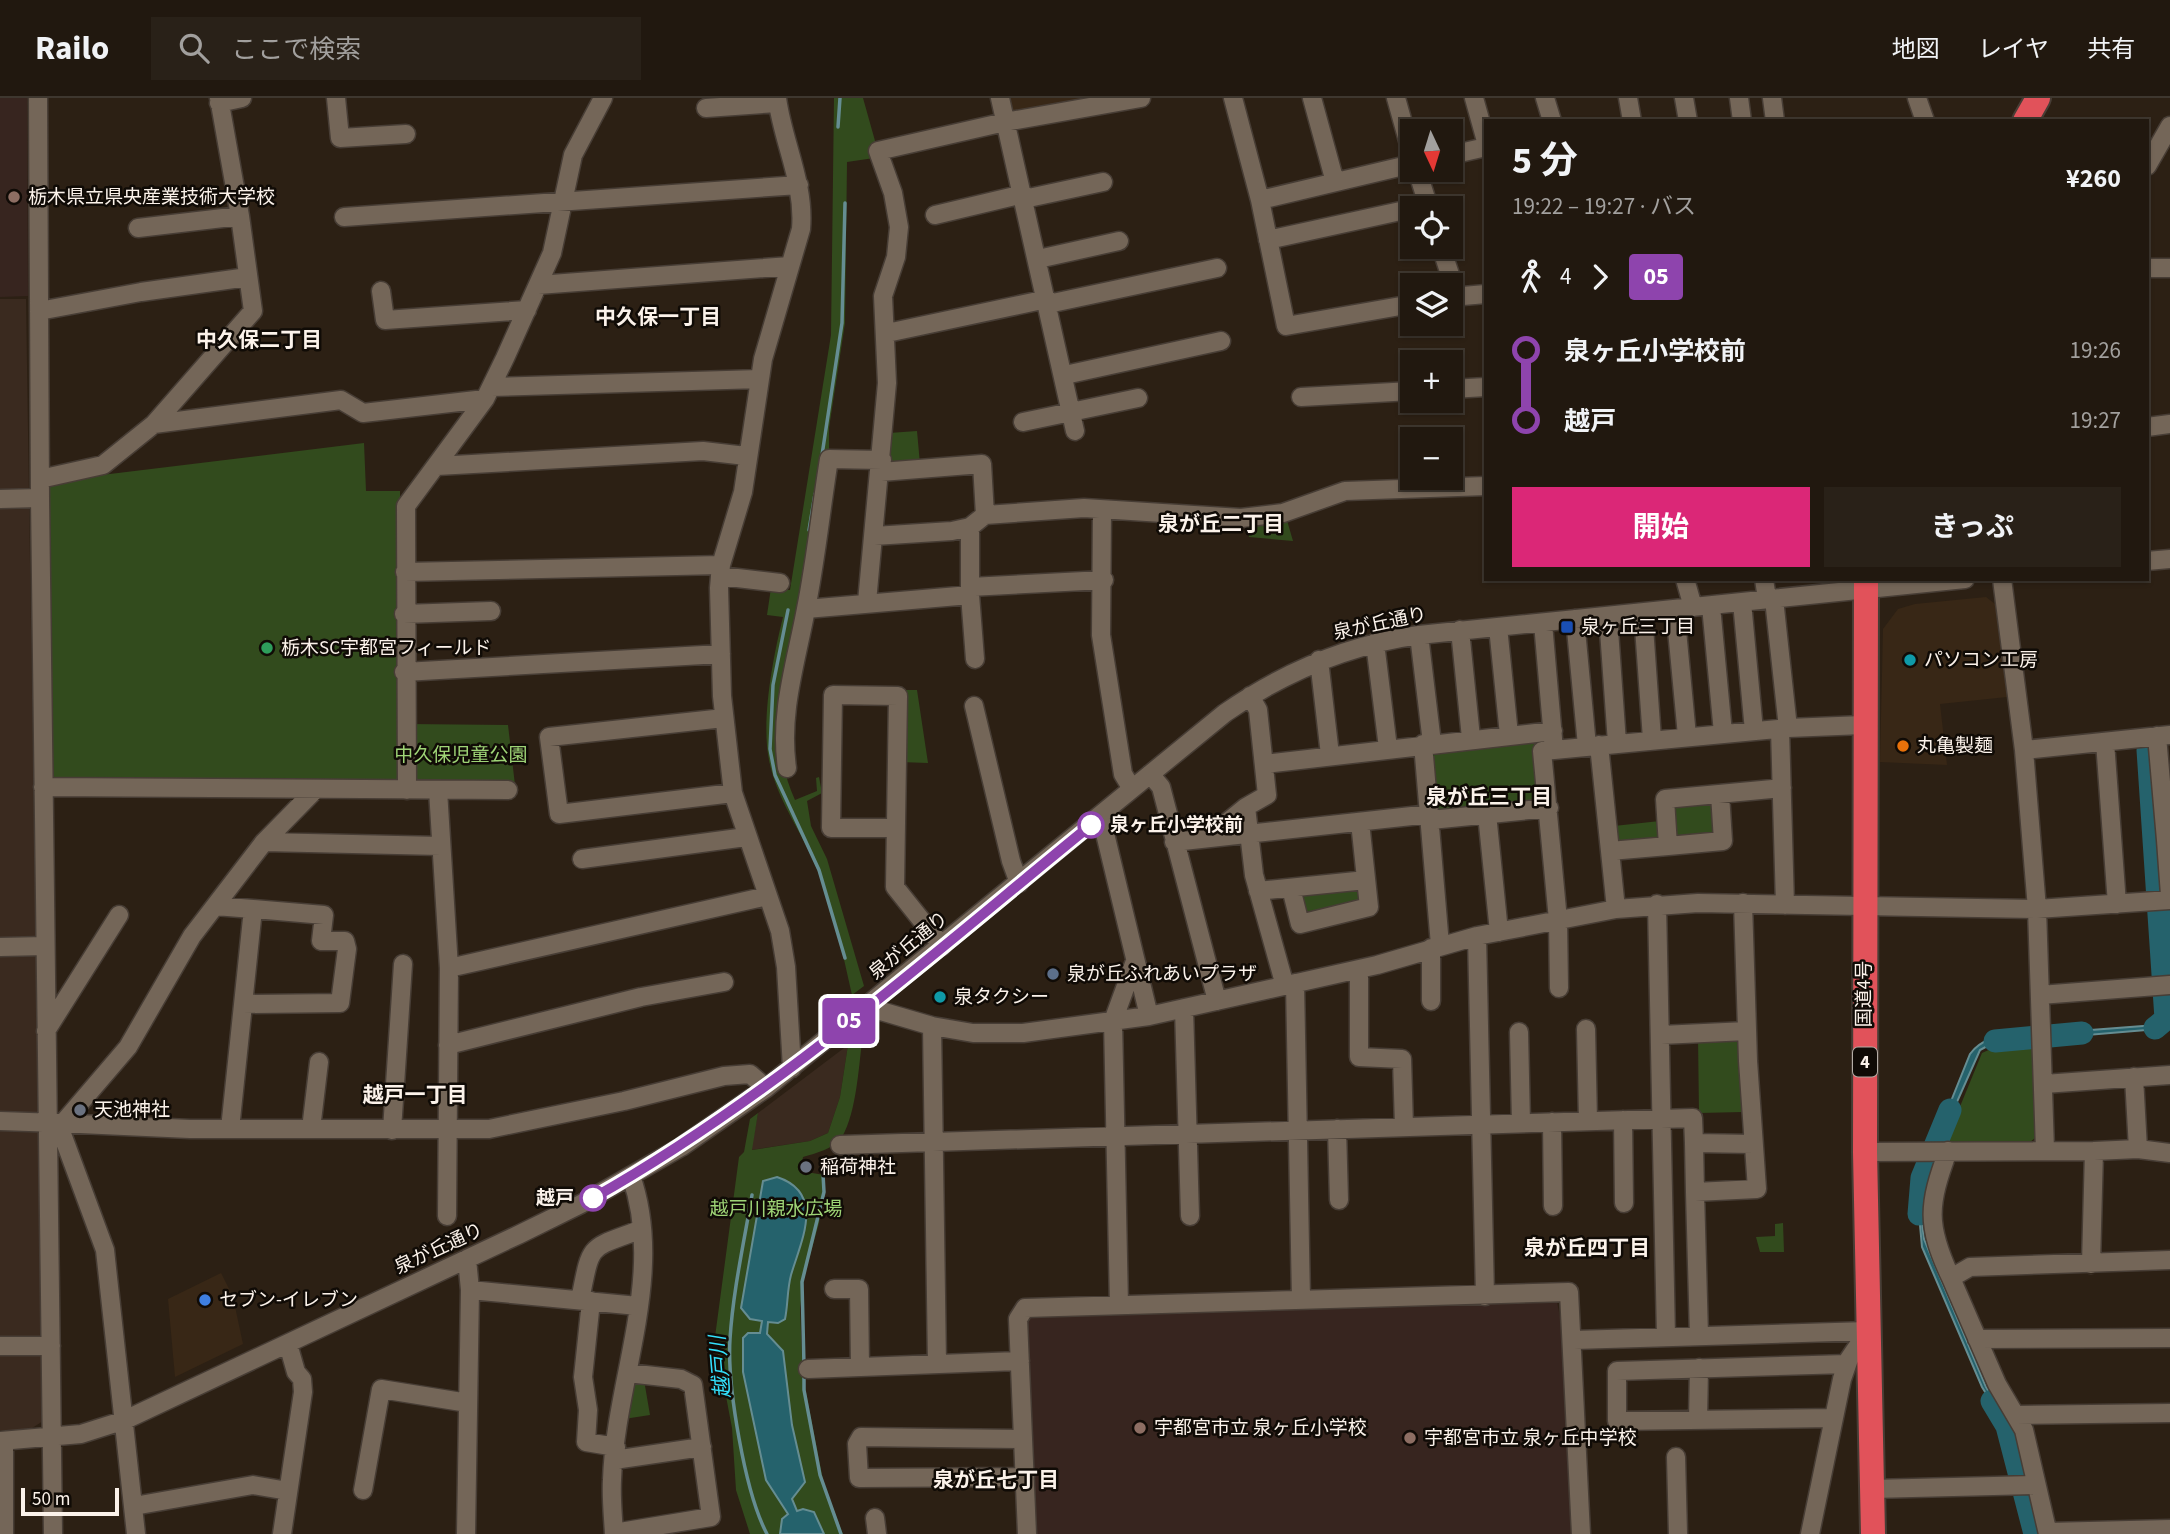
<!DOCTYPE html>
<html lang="ja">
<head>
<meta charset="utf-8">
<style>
	body { margin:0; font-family:"Source Sans 3","Noto Sans JP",sans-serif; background:#292118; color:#f1f3f6; height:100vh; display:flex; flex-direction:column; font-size:26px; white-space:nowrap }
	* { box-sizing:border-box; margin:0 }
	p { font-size:23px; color:#a2a09e }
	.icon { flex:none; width:38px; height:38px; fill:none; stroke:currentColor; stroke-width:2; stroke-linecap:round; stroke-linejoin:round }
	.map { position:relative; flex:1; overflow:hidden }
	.details { position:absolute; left:1484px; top:21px; width:665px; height:462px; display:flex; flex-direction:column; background:#21180f; border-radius:0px; box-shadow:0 2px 5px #0004,0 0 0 2px #3e372f }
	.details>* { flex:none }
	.badge { padding:0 14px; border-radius:5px; font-size:24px; line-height:46px }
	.needle { width:46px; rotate:176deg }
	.controls { position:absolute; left:1400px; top:21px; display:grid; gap:14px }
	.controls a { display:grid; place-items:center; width:63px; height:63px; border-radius:0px; background:#21180f; box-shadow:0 2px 5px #0004,0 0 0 2px #3e372f; font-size:35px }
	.scale { position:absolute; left:21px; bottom:18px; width:98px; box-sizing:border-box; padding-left:7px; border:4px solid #fbf2ea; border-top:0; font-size:19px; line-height:24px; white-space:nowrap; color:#fbf2ea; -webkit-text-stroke:5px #100b06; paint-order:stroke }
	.map>.badge { position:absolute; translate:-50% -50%; box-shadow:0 0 0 4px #fff }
	.legs { display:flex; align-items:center; gap:10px; height:77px; padding:0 28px; font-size:23px }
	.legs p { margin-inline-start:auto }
	.head { display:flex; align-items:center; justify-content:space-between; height:119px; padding:0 28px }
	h1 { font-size:38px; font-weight:700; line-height:52px }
	.cta { display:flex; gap:14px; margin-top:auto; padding:14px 28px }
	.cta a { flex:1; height:80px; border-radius:0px; background:#db2777; color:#fff; font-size:28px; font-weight:700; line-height:80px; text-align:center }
	.cta a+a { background:#292118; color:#f1f3f6 }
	ul { padding:0 28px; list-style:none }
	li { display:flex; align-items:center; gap:24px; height:70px; font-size:26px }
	li i { display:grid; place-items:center; width:10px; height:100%; margin:0 9px; background:currentColor }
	li i::after { content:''; width:18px; height:18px; margin:-9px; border:5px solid; border-radius:50%; background:#21180f }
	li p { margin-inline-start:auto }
	li:first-child i { background:linear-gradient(#0000 50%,currentColor 0) }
	li:last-child i { background:linear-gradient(currentColor 50%,#0000 0) }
	header { display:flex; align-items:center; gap:42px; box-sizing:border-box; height:98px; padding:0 35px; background:#21180f; border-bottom:2px solid #3e372f }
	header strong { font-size:33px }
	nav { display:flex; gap:38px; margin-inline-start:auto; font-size:24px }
	.search { width:490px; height:63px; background:#292118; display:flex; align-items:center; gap:18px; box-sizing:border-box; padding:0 24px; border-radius:0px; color:#a2a09e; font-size:26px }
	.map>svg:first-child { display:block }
	.built { fill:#382716 }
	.industrial { fill:#3a2a1f }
	.education { fill:#37251f }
	.green { fill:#324b1d }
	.water { fill:#25626c; stroke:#658d92; stroke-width:2 }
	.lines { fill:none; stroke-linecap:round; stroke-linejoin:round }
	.stream { stroke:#658d92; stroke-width:3.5 }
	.river { stroke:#25626c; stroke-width:23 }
	.minor-casing { stroke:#473d35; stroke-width:21 }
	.highway-casing { stroke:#473d35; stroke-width:28 }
	.minor { stroke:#746658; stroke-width:18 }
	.highway { stroke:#e1525a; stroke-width:24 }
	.line-1-casing { stroke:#fff; stroke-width:16 }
	.line-1 { stroke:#8e44ad; stroke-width:10 }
	.education-dot { fill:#8d6e63; stroke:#100b06; stroke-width:2.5 }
	.transit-dot { fill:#1a4fb4; stroke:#100b06; stroke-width:2.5 }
	.leisure-dot { fill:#2e9e5b; stroke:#100b06; stroke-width:2.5 }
	.culture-dot { fill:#0f9aa8; stroke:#100b06; stroke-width:2.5 }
	.food-dot { fill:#e8710a; stroke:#100b06; stroke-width:2.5 }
	.stop-1-dot { fill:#fff; stroke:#8e44ad; stroke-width:3.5 }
	.service-dot { fill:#5c6f8a; stroke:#100b06; stroke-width:2.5 }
	.worship-dot { fill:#6b7280; stroke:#100b06; stroke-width:2.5 }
	.shop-dot { fill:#3f7fe0; stroke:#100b06; stroke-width:2.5 }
	.labels { text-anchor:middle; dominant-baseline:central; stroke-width:5; stroke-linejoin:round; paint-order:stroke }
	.shield { fill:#100b06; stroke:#b4ada6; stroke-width:2 }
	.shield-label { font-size:18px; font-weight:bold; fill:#fbf2ea }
	.poi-label { font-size:19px; fill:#fbf2ea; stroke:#100b06; text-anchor:start }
	.street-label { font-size:19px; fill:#fbf2ea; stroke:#100b06 }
	.park-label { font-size:19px; fill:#9ed476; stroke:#100b06 }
	.stop-label { font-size:19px; font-weight:bold; fill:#fbf2ea; stroke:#100b06; text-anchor:start }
	.neighbourhood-label { font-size:21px; font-weight:bold; fill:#fbf2ea; stroke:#100b06 }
	.water-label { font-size:21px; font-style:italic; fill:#33e0fb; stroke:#100b06 }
</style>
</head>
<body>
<header>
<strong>Railo</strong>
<div class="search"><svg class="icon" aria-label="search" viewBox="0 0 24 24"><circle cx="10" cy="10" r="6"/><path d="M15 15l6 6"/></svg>ここで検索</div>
<nav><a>地図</a><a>レイヤ</a><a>共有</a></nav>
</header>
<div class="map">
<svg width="2170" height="1436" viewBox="0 0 2170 1436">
	<rect width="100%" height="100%" fill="#2c2014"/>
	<path class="built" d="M 1005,0 L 1111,0 L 1009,19 Z
		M 1986,499 L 1995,506 L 2007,599 L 1940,606 L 1947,667 L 1880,664 L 1883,531 L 1898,511 L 1915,506 Z
		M 221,1175 L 233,1199 L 243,1246 L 175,1279 L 168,1201 Z"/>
	<path class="industrial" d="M 0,201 L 26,201 L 43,1323 L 29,1332 L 0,1332 Z
		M 848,947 L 840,999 L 828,1035 L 810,1043 L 751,1052 L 758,1015 Z"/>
	<path class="education" d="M 0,0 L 27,0 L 28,198 L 0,199 Z
		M 1557,1204 L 1565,1244 L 1571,1436 L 1034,1436 L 1025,1223 L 1030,1218 Z"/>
	<path class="green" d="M 834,0 L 863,0 L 877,50 L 874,60 L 847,64 L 845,225 L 829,330 L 829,357 C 820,404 812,452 801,498 C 787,565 765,637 795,702 L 817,693 L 816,680 L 819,679 L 822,695 L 807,703 L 811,728 L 827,761 L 864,888 L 852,897 C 842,853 833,805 814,764 C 799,730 776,699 769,662 C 761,622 773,559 783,519 L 767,517 L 771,490 L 790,492 L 831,237 Z
		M 917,333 L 920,366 L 891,368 L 886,363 L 889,335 Z
		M 364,345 L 366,393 L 400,393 L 402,686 L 48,685 L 44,384 Z
		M 1286,419 L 1293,443 L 1249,439 L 1246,423 Z
		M 902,592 L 917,592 L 928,665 L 900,664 Z
		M 407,626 L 508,627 L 515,687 L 417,687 L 408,677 Z
		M 1538,638 L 1545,709 L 1434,719 L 1428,648 Z
		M 1717,699 L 1719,740 L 1616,749 L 1614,728 L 1669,722 L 1667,703 Z
		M 1363,785 L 1365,806 L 1302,822 L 1295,792 Z
		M 863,935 C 859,964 857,1014 842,1039 C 834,1051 816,1055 803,1059 L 801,1073 L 824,1077 L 825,1082 L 819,1125 L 804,1179 L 800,1210 L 802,1260 L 804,1284 L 824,1387 L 843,1436 L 750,1436 L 736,1392 L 732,1330 L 718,1256 L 713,1254 L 739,1059 L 744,1054 L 750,1021 L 758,1015 L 752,1052 L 810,1043 L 828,1035 L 840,999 L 848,947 Z
		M 1698,939 L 1741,941 L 1743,1014 L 1699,1015 Z
		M 2033,948 L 2035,1040 L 2029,1045 L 1945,1045 L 1982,955 L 1993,950 Z
		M 1783,1125 L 1784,1154 L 1760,1154 L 1756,1139 L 1775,1138 L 1775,1126 Z
		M 637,1281 L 644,1282 L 650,1317 L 624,1321 L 630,1287 Z"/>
	<path class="water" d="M 2144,652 L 2147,652 L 2157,784 L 2154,785 Z
		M 2162,906 L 2167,906 C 2168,916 2168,926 2158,931 L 2052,940 L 2052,935 L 2156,927 L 2162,922 Z
		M 2026,937 L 2026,941 L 1991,946 L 1980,952 L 1941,1040 L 1937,1038 L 1970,956 C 1984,937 2004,939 2026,937 Z
		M 1927,1070 L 1930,1072 C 1922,1096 1920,1116 1924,1141 L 1986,1289 L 2011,1330 L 2022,1374 L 2019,1375 L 2008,1331 L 1982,1289 L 1922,1149 L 1918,1105 Z
		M 777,1079 C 826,1095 801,1143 791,1177 C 787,1192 788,1207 785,1221 L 778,1225 L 768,1224 L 767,1236 L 783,1253 L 792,1327 L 805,1384 L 792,1401 L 797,1413 L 803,1411 L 814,1414 L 824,1436 L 780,1436 L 782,1421 L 788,1416 L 766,1382 L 743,1274 L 743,1240 L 748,1235 L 760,1235 L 762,1223 L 750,1221 L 741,1210 L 763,1083 Z"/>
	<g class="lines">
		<path class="stream" d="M 838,29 L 840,0
			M 822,357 L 842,225 L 845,105
			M 809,432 L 815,396
			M 788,512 L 773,587 L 770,651 L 775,677 L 819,772 L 845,860
			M 752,1097 C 744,1144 733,1193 730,1241 C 727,1288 745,1395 767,1436
			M 804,1268 L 802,1184 L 824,1094 L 823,1076
			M 804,1276 L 804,1292 L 820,1377 L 841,1436"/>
		<path class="river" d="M 2148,652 L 2166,921 L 2155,930
			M 1995,943 L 2082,935
			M 1919,1116 L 1922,1080 L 1950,1012
			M 1992,1303 L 2007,1328 L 2035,1436"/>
		<defs>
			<path id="minor" d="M 38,0 L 40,400 L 53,1436
				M 336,0 L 340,40 L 406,36
				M 777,0 C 783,45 805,85 801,131 L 763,261 L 743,394 L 721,467 L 719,490 L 722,598 L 733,695 L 780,833 L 786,869 L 792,970
				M 1000,0 L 1075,333
				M 1233,0 L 1260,102 L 1286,228 L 1412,206
				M 1312,0 L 1335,84
				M 1396,0 L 1412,57
				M 1474,0 L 1486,43
				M 1545,0 L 1552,23
				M 1628,0 L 1632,23
				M 1684,0 L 1688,23
				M 1739,0 L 1742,23
				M 1772,0 L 1775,23
				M 1917,0 L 1925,23
				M 219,5 L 242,0
				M 706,10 L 777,5
				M 1451,57 L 1486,49
				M 2147,68 L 2170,28
				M 1417,72 L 1429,110
				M 1024,101 L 1103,84
				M 1260,102 L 1412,66
				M 935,117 L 1023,96
				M 344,119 L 799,87
				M 138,130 L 240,118
				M 1268,142 L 1428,107
				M 1441,149 L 1457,198
				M 1038,161 L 1119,143
				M 2147,170 L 2170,170
				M 538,187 L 790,168
				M 381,193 L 385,222 L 527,212
				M 1451,199 L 1486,196
				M 1048,206 L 1217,170
				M 39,213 L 141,194 L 248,179
				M 887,235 L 1047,201
				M 1065,277 L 1221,243
				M 491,289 L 760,281
				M 1451,291 L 1486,289
				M 1301,299 L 1412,293
				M 1023,324 L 1138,300
				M 154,326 L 341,302 L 363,315 L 485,301
				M 2147,329 L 2170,326
				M 437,368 L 703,353 L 746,358
				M 881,374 L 982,366 L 985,417
				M 40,381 L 103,367 L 154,326 L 253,213 L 240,118 L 219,0
				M 0,401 L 40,400
				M 1102,412 L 1101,537 L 1123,676 L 1132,691
				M 970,429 L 970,497 L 975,561
				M 874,438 L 952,433 L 970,429 L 985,417 L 1084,410 L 1241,420 L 1283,415 L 1345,393 L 1486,388
				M 2147,463 L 2170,461
				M 405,474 L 721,467
				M 720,478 L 780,485
				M 1685,481 L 1693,509
				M 1764,481 L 1767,501
				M 2002,481 L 2024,652 L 2037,811 L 2045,1052
				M 970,489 L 1104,482
				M 1774,501 L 1788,630
				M 867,504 L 887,285 L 883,198 L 896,159 L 899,129 L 893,95 L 878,53 L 1005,24 L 1141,0
				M 1742,504 L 1754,633
				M 1711,508 L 1723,635
				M 806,511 L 970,497
				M 1675,511 L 1687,638
				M 1643,515 L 1652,641
				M 404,516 L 491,513
				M 1608,518 L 1617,645
				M 1575,521 L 1587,648
				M 1543,525 L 1554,652 L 1542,653 L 1558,822 L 1559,890
				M 1498,529 L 1509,637
				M 1460,532 L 1471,640
				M 1419,537 L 1432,645
				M 1375,545 L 1388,650
				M 1319,562 L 1330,657
				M 404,574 L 721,556
				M 1250,598 L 1258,612 L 1267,697 L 1246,709 L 1254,777 L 1285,888
				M 974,608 L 1011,763 L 1019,785
				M 724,620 L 549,639 L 559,716 L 733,695
				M 1780,631 L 1785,807
				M 2157,638 L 2166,742
				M 2105,644 L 2117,806
				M 1423,646 L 1440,847
				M 1599,647 L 1616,811
				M 1554,652 L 1788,630 L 1863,627
				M 2024,652 L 2170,637
				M 1265,666 L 1553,633
				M 787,670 C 779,615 796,565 806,511 C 816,461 821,411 829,361 L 882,362
				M 1150,676 L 1161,689 L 1217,903
				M 43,689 L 508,692
				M 407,692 L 406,408 L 485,301 L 505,260 L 552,155 L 573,57 L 603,0
				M 438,692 L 449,870 L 447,1118
				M 1487,716 L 1499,834
				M 1101,719 L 1149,918
				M 1431,722 L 1549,710
				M 896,730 L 831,730 L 833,597 L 898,598 L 895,789 L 942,848
				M 1208,740 L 1246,709
				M 2170,742 L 2166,742 L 2170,797
				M 264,744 L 316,691
				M 1174,744 L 1430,716
				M 1668,748 L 1723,743 L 1720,696
				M 1610,753 L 1668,748 L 1665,701 L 1782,690
				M 582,761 L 746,739
				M 1291,790 L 1300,826 L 1369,809 L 1360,724
				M 1258,793 L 1366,782
				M 1657,806 L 1666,1239
				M 215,808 L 253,811
				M 1477,838 L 1485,1198
				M 0,849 L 45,848
				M 449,870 L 767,798
				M 1359,871 L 1359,959 L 1402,961 L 1404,1029
				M 1295,885 L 1301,1202
				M 2040,897 L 2170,887
				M 1431,903 L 1431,850
				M 867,909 L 932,928 L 973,935 L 1023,935 L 1149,918 L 1377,867 L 1477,838 L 1616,811 L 1698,805 L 2037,811 L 2170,802
				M 1184,910 L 1190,1118
				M 932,928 L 937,1266
				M 1586,931 L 1588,1023
				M 46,933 L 119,817
				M 1519,934 L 1521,1025
				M 1661,937 L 1747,933
				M 448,947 L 641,899 L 724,884
				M 2134,979 L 2138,1051
				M 2044,986 L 2170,977
				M 1623,1022 L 1624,1105
				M 0,1023 L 58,1025 L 105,1152 L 136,1436
				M 1552,1024 L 1553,1108
				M 58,1025 L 190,1031 L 489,1031 L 624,1003 L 724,978 L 750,976 L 766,990
				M 63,1025 L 128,949 L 192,838 L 264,744 L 441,748
				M 230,1031 L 253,811 L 324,817 L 321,843 L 345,843 L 347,851 L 340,905 L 243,906
				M 311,1031 L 319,964
				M 1337,1031 L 1339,1102
				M 392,1032 L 403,866
				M 1694,1045 L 1695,1094
				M 840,1047 L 1693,1020 L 1694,1045 L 1753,1046
				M 1948,1053 C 1928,1107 1926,1127 1951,1180
				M 2094,1053 L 2138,1051 L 2170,1055
				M 1865,1054 L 2094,1053 L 2091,1166
				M 834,1191 L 859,1191 L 860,1269
				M 470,1192 L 638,1208
				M 580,1202 C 592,1143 587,1152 642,1131
				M 591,1203 L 583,1279 L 588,1312 L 586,1344 L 616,1349
				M 1119,1207 L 1113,923 L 1135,863
				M 1699,1238 L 1695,1094 L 1757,1091 L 1748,963 L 1743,805
				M 1977,1241 L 2170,1240
				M 1574,1242 L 1868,1233
				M 0,1248 L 51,1248
				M 808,1271 L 1020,1263
				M 2017,1317 L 2170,1315
				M 1834,1320 L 1617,1323 L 1617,1273 L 1847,1266
				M 1698,1322 L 1699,1270
				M 1023,1341 L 861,1339 L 857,1346 L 859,1380 L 1025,1379
				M 0,1343 L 81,1336 L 125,1322 L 520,1136 L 581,1106 L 681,1049 L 766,990 L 1225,615 C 1284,574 1347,547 1419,537 L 1965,481
				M 4,1343 L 4,1436
				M 1676,1359 L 1678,1436
				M 614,1362 L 702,1349
				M 1872,1391 L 2036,1387
				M 363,1392 L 381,1291 L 468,1305
				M 134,1408 L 253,1387 L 288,1393
				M 875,1420 L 877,1436
				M 2048,1434 L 2170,1431
				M 614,1435 L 711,1419 L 693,1287 L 681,1281 L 628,1275
				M 282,1436 L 303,1294 L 302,1281 L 296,1274 L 288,1246
				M 466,1436 L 470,1192 L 467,1161
				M 614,1436 C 613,1418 611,1400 612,1382 C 615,1282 666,1177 631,1078
				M 1027,1436 L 1018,1221 L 1025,1210 L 1569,1194 L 1581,1436
				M 1810,1436 L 1842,1281 L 1849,1261 L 1868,1233
				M 2048,1436 L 2024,1332 L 1997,1286 L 1951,1180 L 1970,1169 L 2170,1162"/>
			<path id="highway" d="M 2025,23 L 2038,0
				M 1866,481 L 1865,1054 L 1873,1436"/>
		</defs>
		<use href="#minor" class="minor-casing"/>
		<use href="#highway" class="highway-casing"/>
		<use href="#minor" class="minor"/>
		<use href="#highway" class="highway"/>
	</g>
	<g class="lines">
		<defs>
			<path id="line-1" d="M 593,1100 C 774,998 930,858 1091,727"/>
		</defs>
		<use href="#line-1" class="line-1-casing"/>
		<use href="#line-1" class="line-1"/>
	</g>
	<g class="education-dot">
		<circle cx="14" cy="99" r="7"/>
		<circle cx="1140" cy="1330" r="7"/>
		<circle cx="1410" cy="1340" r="7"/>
	</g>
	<rect class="transit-dot" x="1560" y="522" width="14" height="14" rx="3.5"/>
	<circle class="leisure-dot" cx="267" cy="550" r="7"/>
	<g class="culture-dot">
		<circle cx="1910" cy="562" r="7"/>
		<circle cx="940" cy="899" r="7"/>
	</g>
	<circle class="food-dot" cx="1903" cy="648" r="7"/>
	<g class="stop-1-dot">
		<circle cx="1091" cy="727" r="12"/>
		<circle cx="593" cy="1100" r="12"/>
	</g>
	<circle class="service-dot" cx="1053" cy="876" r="7"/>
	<g class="worship-dot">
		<circle cx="80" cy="1012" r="7"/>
		<circle cx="806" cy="1069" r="7"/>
	</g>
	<circle class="shop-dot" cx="205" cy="1202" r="7"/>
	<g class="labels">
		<rect class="shield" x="1853" y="949.5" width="24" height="29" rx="5"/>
		<g class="shield-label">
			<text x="1865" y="964">4</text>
		</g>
		<g class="poi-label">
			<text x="28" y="99">栃木県立県央産業技術大学校</text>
			<text x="1581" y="529">泉ヶ丘三丁目</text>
			<text x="281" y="550">栃木SC宇都宮フィールド</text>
			<text x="1924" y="562">パソコン工房</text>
			<text x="1917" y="648">丸亀製麺</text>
			<text x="1067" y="876">泉が丘ふれあいプラザ</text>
			<text x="954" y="899">泉タクシー</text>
			<text x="94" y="1012">天池神社</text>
			<text x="820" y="1069">稲荷神社</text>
			<text x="219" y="1202">セブン-イレブン</text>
			<text x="1154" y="1330">宇都宮市立 泉ヶ丘小学校</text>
			<text x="1424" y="1340">宇都宮市立 泉ヶ丘中学校</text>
		</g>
		<g class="street-label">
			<text transform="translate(1380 526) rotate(-12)">泉が丘通り</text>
			<text transform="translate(909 848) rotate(-39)">泉が丘通り</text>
			<text transform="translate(1864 896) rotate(-90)">国道4号</text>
			<text transform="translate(439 1151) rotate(-25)">泉が丘通り</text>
		</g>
		<g class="park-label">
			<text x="461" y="657">中久保児童公園</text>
			<text x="776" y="1111">越戸川親水広場</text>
		</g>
		<g class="stop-label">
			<text x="1110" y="727">泉ヶ丘小学校前</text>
			<text x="574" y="1100" text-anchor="end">越戸</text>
		</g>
		<g class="neighbourhood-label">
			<text x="658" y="219">中久保一丁目</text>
			<text x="259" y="242">中久保二丁目</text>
			<text x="1221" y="426">泉が丘二丁目</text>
			<text x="1489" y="699">泉が丘三丁目</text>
			<text x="415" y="997">越戸一丁目</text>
			<text x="1587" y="1150">泉が丘四丁目</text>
			<text x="996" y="1382">泉が丘七丁目</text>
		</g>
		<g class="water-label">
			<text transform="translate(720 1269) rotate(-95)">越戸川</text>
		</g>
	</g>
</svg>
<div class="controls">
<a><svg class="needle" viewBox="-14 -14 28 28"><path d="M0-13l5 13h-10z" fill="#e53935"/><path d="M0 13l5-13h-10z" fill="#a2a09e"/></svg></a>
<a><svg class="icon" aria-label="locate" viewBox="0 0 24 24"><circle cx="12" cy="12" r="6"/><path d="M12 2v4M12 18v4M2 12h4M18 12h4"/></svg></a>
<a><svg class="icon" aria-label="layers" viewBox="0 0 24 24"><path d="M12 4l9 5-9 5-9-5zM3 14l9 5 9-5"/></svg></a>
<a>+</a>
<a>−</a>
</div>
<div class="scale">50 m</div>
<b class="badge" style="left:849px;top:923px;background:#8e44ad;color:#fff">05</b>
<section class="details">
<div class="head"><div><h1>5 分</h1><p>19:22 – 19:27 · バス</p></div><b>¥260</b></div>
<div class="legs"><svg class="icon" aria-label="walk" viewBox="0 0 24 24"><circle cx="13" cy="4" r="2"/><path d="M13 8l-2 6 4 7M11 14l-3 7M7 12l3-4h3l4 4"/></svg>4<svg class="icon" aria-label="forward" viewBox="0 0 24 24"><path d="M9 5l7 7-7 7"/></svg><b class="badge" style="background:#8e44ad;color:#fff">05</b></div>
<ul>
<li><i style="color:#8e44ad"></i><b>泉ヶ丘小学校前</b><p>19:26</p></li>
<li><i style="color:#8e44ad"></i><b>越戸</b><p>19:27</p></li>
</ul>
<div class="cta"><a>開始</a><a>きっぷ</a></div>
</section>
</div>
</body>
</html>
